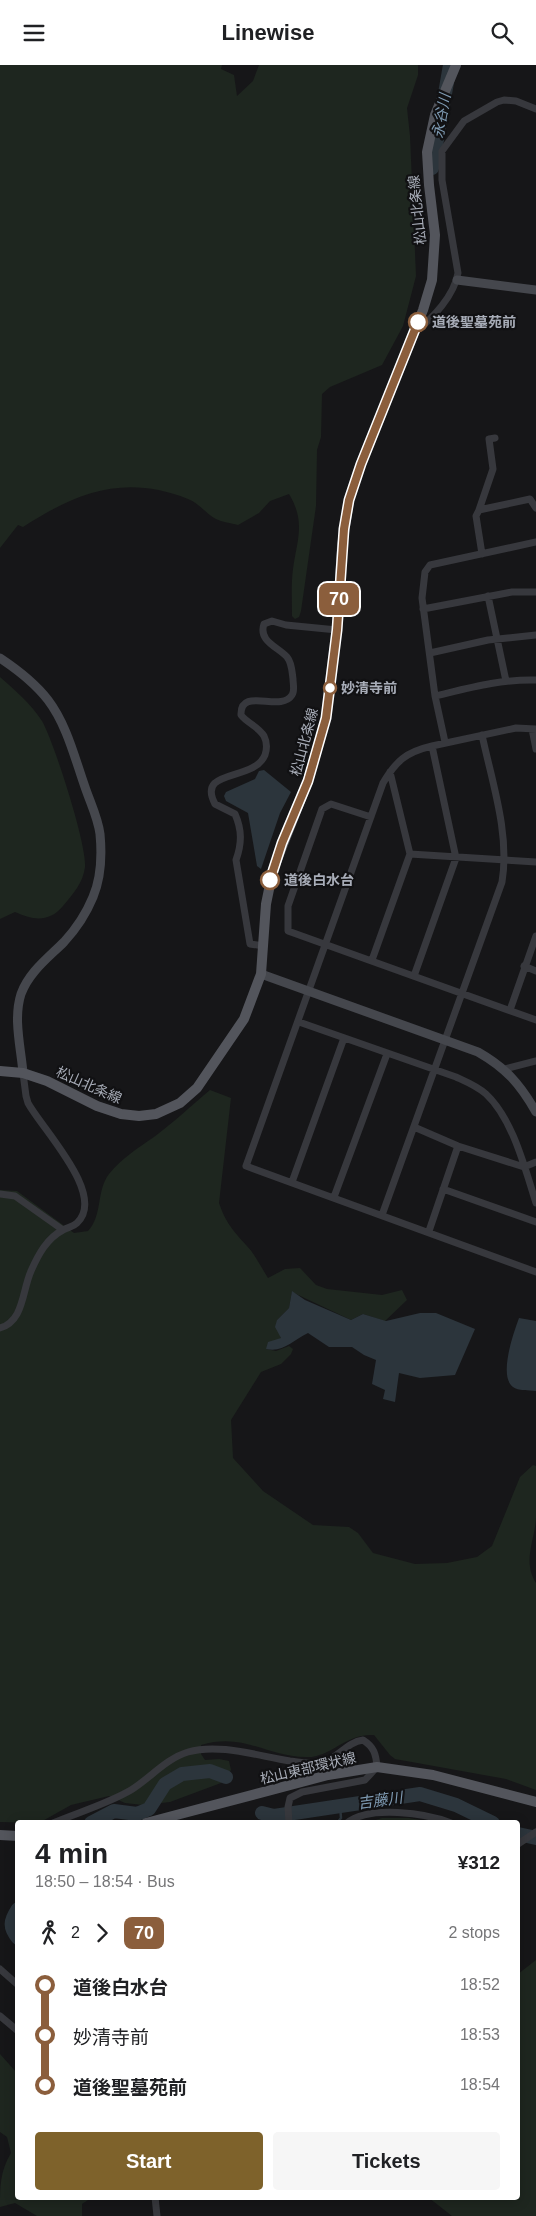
<!DOCTYPE html>
<html lang="en">
<head>
<meta charset="utf-8">
<style>
	body { margin:0; font-family:Arial,"Noto Sans JP",sans-serif; background:#f6f6f6; color:#202124; height:100vh; display:flex; flex-direction:column; font-size:19px; white-space:nowrap }
	* { box-sizing:border-box; margin:0 }
	p { font-size:16px; color:#757577 }
	.icon { flex:none; width:28px; height:28px; fill:none; stroke:currentColor; stroke-width:2; stroke-linecap:round; stroke-linejoin:round }
	.map { position:relative; flex:1; overflow:hidden }
	.details { position:absolute; left:15px; top:1755px; width:505px; height:380px; display:flex; flex-direction:column; background:#fff; border-radius:5px; box-shadow:0 2px 12px #0003 }
	.details>* { flex:none }
	.badge { padding:0 10px; border-radius:8px; font-size:18px; line-height:32px }
	.map>.badge { position:absolute; translate:-50% -50%; box-shadow:0 0 0 2px #fff }
	.legs { display:flex; align-items:center; gap:8px; height:55px; padding:0 20px; font-size:16px }
	.legs p { margin-inline-start:auto }
	.head { display:flex; align-items:center; justify-content:space-between; height:85px; padding:0 20px }
	h1 { font-size:28px; font-weight:700; line-height:38px }
	.action { display:flex; gap:10px; margin-top:auto; padding:10px 20px }
	.action a { flex:1; height:58px; border-radius:5px; background:#7e622b; color:#fff; font-size:20px; font-weight:700; line-height:58px; text-align:center }
	.action a+a { background:#f6f6f6; color:#202124 }
	ul { padding:0 20px; list-style:none }
	li { display:flex; align-items:center; gap:18px; height:50px; font-size:19px }
	li i { display:grid; place-items:center; width:8px; height:100%; margin:0 6px; background:currentColor }
	li i::after { content:''; width:12px; height:12px; margin:-6px; border:4px solid; border-radius:50%; background:#fff }
	li p { margin-inline-start:auto }
	li:first-child i { background:linear-gradient(#0000 50%,currentColor 0) }
	li:last-child i { background:linear-gradient(currentColor 50%,#0000 0) }
	header { display:flex; justify-content:space-between; align-items:center; height:65px; padding:0 20px; background:#fff; font-size:22px; font-weight:700 }
	.map>svg:first-child { display:block }
	.green { fill:#1e261f }
	.water { fill:#2c353c }
	.lines { fill:none; stroke-linecap:round; stroke-linejoin:round }
	.stream { stroke:#2c353c; stroke-width:2.5 }
	.river { stroke:#2c353c; stroke-width:14 }
	.street { stroke:#37383d; stroke-width:7 }
	.secondary { stroke:#45474d; stroke-width:9 }
	.primary { stroke:#53555c; stroke-width:10 }
	.line-1-casing { stroke:#fff; stroke-width:11 }
	.line-1 { stroke:#8b5e3c; stroke-width:8 }
	.stop-1-dot { fill:#fff; stroke:#8b5e3c; stroke-width:2.5 }
	.labels { text-anchor:middle; dominant-baseline:central; stroke-width:4.5; stroke-linejoin:round; paint-order:stroke }
	.street-label { font-size:14px; fill:#a8adb8; stroke:#111113 }
	.stop-label { font-size:14px; font-weight:bold; fill:#a8adb8; stroke:#111113; text-anchor:start }
	.water-label { font-size:15px; font-style:italic; fill:#7f9bb3; stroke:#111113 }
</style>
</head>
<body>
<header><svg class="icon" aria-label="menu" viewBox="0 0 24 24"><path d="M4 6h16M4 12h16M4 18h16"/></svg>Linewise<svg class="icon" aria-label="search" viewBox="0 0 24 24"><circle cx="10" cy="10" r="6"/><path d="M15 15l6 6"/></svg></header>
<div class="map">
<svg width="536" height="2151" viewBox="0 0 536 2151">
	<rect width="100%" height="100%" fill="#161618"/>
	<path class="green" d="M 0,0 L 222,0 L 221,4 L 234,10 L 237,31 L 253,16 L 259,0 L 418,0 L 418,10 L 407,43 L 410,71 L 416,211 L 403,261 L 382,300 L 330,322 L 322,329 L 321,372 L 317,385 L 316,441 L 301,546 L 299,552 L 295,554 L 292,551 C 292,535 291,519 293,504 C 297,475 306,457 289,429 L 270,436 L 259,448 L 238,460 C 231,458 222,457 216,454 C 206,449 199,438 188,434 C 125,409 77,427 23,462 L 18,460 L 0,483 Z
		M 0,612 C 15,625 31,639 42,656 C 54,677 87,780 85,802 C 83,818 73,829 63,841 C 49,858 32,855 15,847 L 0,854 Z
		M 210,1025 L 231,1033 L 219,1138 C 226,1158 232,1164 246,1180 C 255,1189 261,1202 268,1213 L 285,1204 L 300,1203 L 316,1220 L 327,1224 L 382,1230 L 402,1225 L 407,1235 L 385,1256 L 363,1249 L 351,1255 L 292,1227 L 289,1243 L 277,1255 L 281,1273 L 266,1284 L 276,1286 L 289,1281 L 293,1284 L 291,1289 L 281,1299 L 261,1307 L 231,1355 L 233,1393 L 263,1426 L 313,1460 L 349,1462 L 358,1468 L 373,1488 L 415,1499 L 447,1498 L 477,1492 L 492,1481 L 520,1412 L 533,1400 L 536,1401 C 536,1418 536,1436 536,1453 C 535,1475 522,1496 536,1518 L 536,1725 L 506,1714 L 395,1694 L 390,1690 L 374,1670 C 345,1668 331,1693 306,1692 C 266,1692 245,1667 201,1680 L 201,1689 L 205,1695 L 219,1694 L 229,1696 L 231,1705 L 221,1718 L 170,1737 L 143,1740 L 125,1738 L 109,1731 L 71,1740 L 39,1758 L 0,1757 L 0,1125 L 17,1126 L 74,1168 L 88,1166 C 103,1150 96,1126 109,1109 C 122,1093 138,1083 154,1072 C 173,1058 192,1040 210,1025 Z
		M 382,1753 L 409,1753 L 431,1757 L 369,1757 Z
		M 536,1895 L 536,2151 L 452,2151 L 429,2133 L 518,2132 L 518,1909 Z
		M 0,1989 L 17,2008 L 18,2132 L 91,2133 L 82,2139 L 82,2151 L 37,2151 L 15,2138 L 0,2142 C 0,2122 0,2106 11,2088 L 7,2072 L 0,2067 Z"/>
	<path class="water" d="M 264,705 L 291,727 L 280,748 L 261,804 L 257,801 L 248,748 L 226,736 L 224,731 L 226,727 L 255,714 L 259,706 Z
		M 292,1226 L 305,1235 L 351,1255 L 363,1249 L 386,1256 L 420,1248 L 436,1248 L 475,1264 L 455,1310 L 420,1313 L 399,1308 L 395,1337 L 383,1334 L 385,1325 L 372,1319 L 376,1295 L 364,1290 L 352,1282 L 329,1282 L 308,1268 C 293,1275 283,1288 266,1284 L 268,1277 L 281,1273 L 275,1262 L 277,1255 L 289,1243 Z
		M 519,1253 L 536,1256 L 536,1326 C 529,1325 518,1326 513,1322 C 498,1311 514,1267 519,1253 Z"/>
	<g class="lines">
		<path class="stream" d="M 337,1758 L 341,1753 L 340,1740"/>
		<path class="river" d="M 432,103 L 450,0
			M 262,1748 L 274,1751 L 420,1729 L 456,1740 L 493,1758
			M 91,1758 L 114,1746 L 137,1749 L 149,1744 L 165,1719 L 182,1709 L 210,1706 L 226,1712
			M 518,1769 L 536,1773
			M 18,1844 C 10,1856 9,1862 18,1873"/>
		<path class="street" d="M 415,267 C 433,253 454,231 458,208 L 442,115 L 442,86 L 464,56 L 497,37 L 504,35 L 516,36 L 536,44
			M 479,445 L 493,404 L 489,374 L 495,373
			M 482,489 L 476,451 L 479,445 L 530,434 L 536,443
			M 488,531 L 506,616
			M 423,544 L 512,527 L 536,527
			M 430,588 L 488,575 L 536,570
			M 435,631 C 469,623 501,614 536,615
			M 532,664 L 536,684
			M 536,664 L 516,663 L 432,681 C 406,687 396,696 383,718 L 246,1101 L 536,1207
			M 445,677 L 435,631 L 422,533 L 425,507 L 430,500 L 536,477
			M 371,752 L 331,739 L 322,744 L 288,841 L 288,866 L 536,955
			M 410,789 L 536,797
			M 264,881 L 250,879 L 236,795 C 242,778 242,765 235,749 L 215,739 C 196,703 254,717 265,690 C 267,684 267,677 264,671 C 259,662 247,658 241,650 C 240,621 281,648 292,630 C 295,626 293,619 293,614 C 292,607 292,598 287,592 C 278,582 258,576 264,559 L 272,556 L 286,560 L 337,565
			M 372,895 L 410,789 L 390,707
			M 524,901 L 536,906
			M 414,911 L 456,793 L 432,681
			M 510,945 L 536,871
			M 299,957 L 456,1012 C 467,1017 477,1021 486,1029 C 513,1054 525,1104 536,1138
			M 505,1004 L 536,996
			M 414,1062 L 458,1081 L 524,1102 L 536,1097
			M 292,1117 L 344,973
			M 443,1124 L 536,1157
			M 0,1129 L 15,1131 L 63,1165
			M 334,1132 L 387,989
			M 382,1150 L 502,817 C 510,769 492,717 482,670
			M 429,1166 L 458,1081
			M 0,1263 C 24,1256 22,1226 31,1206 C 38,1190 47,1173 63,1165 C 68,1162 73,1162 77,1158 C 107,1130 42,1064 28,1038 L 26,1031 L 23,1008
			M 53,1758 C 79,1747 107,1739 131,1725 C 149,1714 167,1693 188,1687 C 219,1678 258,1691 290,1696 C 299,1697 311,1699 320,1698 C 337,1695 346,1677 363,1675 C 374,1682 376,1689 377,1702 L 365,1715 L 302,1727 L 290,1733 L 288,1742 L 289,1758
			M 347,1758 C 369,1740 426,1748 451,1758
			M 518,1779 L 536,1767
			M 0,1904 L 18,1920
			M 0,1951 L 18,1966
			M 155,2132 L 157,2151"/>
		<path class="secondary" d="M 457,215 L 536,225
			M 0,593 C 18,605 35,618 48,635 C 67,660 75,694 85,722 C 90,737 98,753 100,769 C 102,790 101,813 93,832 C 86,849 76,864 64,877 C 48,893 29,907 21,929 C 13,954 21,983 23,1008
			M 261,909 L 478,987 C 506,1003 520,1019 536,1047"/>
		<path class="primary" d="M 0,1006 L 23,1008 L 47,1016 L 97,1041 L 121,1049 L 139,1051 L 156,1049 L 180,1038 L 197,1023 L 244,954 L 261,909 L 266,839 L 273,805 L 308,716 L 326,653 L 337,565 L 342,481 L 349,435 L 361,399 L 423,245 L 432,215 L 435,170 L 429,120 L 427,87 L 435,50 L 456,0
			M 146,1758 L 328,1710 L 377,1702 L 433,1710 L 536,1737
			M 0,1770 L 18,1771"/>
	</g>
	<g class="lines">
		<defs>
			<path id="line-1" d="M 270,815 L 282,778 L 308,716 L 326,653 L 337,565 L 344,464 L 349,435 L 361,399 L 418,257"/>
		</defs>
		<use href="#line-1" class="line-1-casing"/>
		<use href="#line-1" class="line-1"/>
	</g>
	<g class="stop-1-dot">
		<circle cx="418" cy="257" r="9"/>
		<circle cx="330" cy="623" r="6"/>
		<circle cx="270" cy="815" r="9"/>
	</g>
	<g class="labels">
		<g class="street-label">
			<text transform="translate(417 145) rotate(-96)">松山北条線</text>
			<text transform="translate(304 677) rotate(-75)">松山北条線</text>
			<text transform="translate(89 1020) rotate(24)">松山北条線</text>
			<text transform="translate(308 1703) rotate(-13)">松山東部環状線</text>
		</g>
		<g class="stop-label">
			<text x="432" y="257">道後聖墓苑前</text>
			<text x="341" y="623">妙清寺前</text>
			<text x="284" y="815">道後白水台</text>
		</g>
		<g class="water-label">
			<text transform="translate(441 51) rotate(-80)">永谷川</text>
			<text transform="translate(380 1735) rotate(-8)">吉藤川</text>
		</g>
	</g>
</svg>
<b class="badge" style="left:339px;top:534px;background:#8b5e3c;color:#fff">70</b>
<section class="details">
<div class="head"><div><h1>4 min</h1><p>18:50 – 18:54 · Bus</p></div><b>¥312</b></div>
<div class="legs"><svg class="icon" aria-label="walk" viewBox="0 0 24 24"><circle cx="13" cy="4" r="2"/><path d="M13 8l-2 6 4 7M11 14l-3 7M7 12l3-4h3l4 4"/></svg>2<svg class="icon" aria-label="forward" viewBox="0 0 24 24"><path d="M9 5l7 7-7 7"/></svg><b class="badge" style="background:#8b5e3c;color:#fff">70</b><p>2 stops</p></div>
<ul>
<li><i style="color:#8b5e3c"></i><b>道後白水台</b><p>18:52</p></li>
<li><i style="color:#8b5e3c"></i><span>妙清寺前</span><p>18:53</p></li>
<li><i style="color:#8b5e3c"></i><b>道後聖墓苑前</b><p>18:54</p></li>
</ul>
<div class="action"><a>Start</a><a>Tickets</a></div>
</section>
</div>
</body>
</html>
